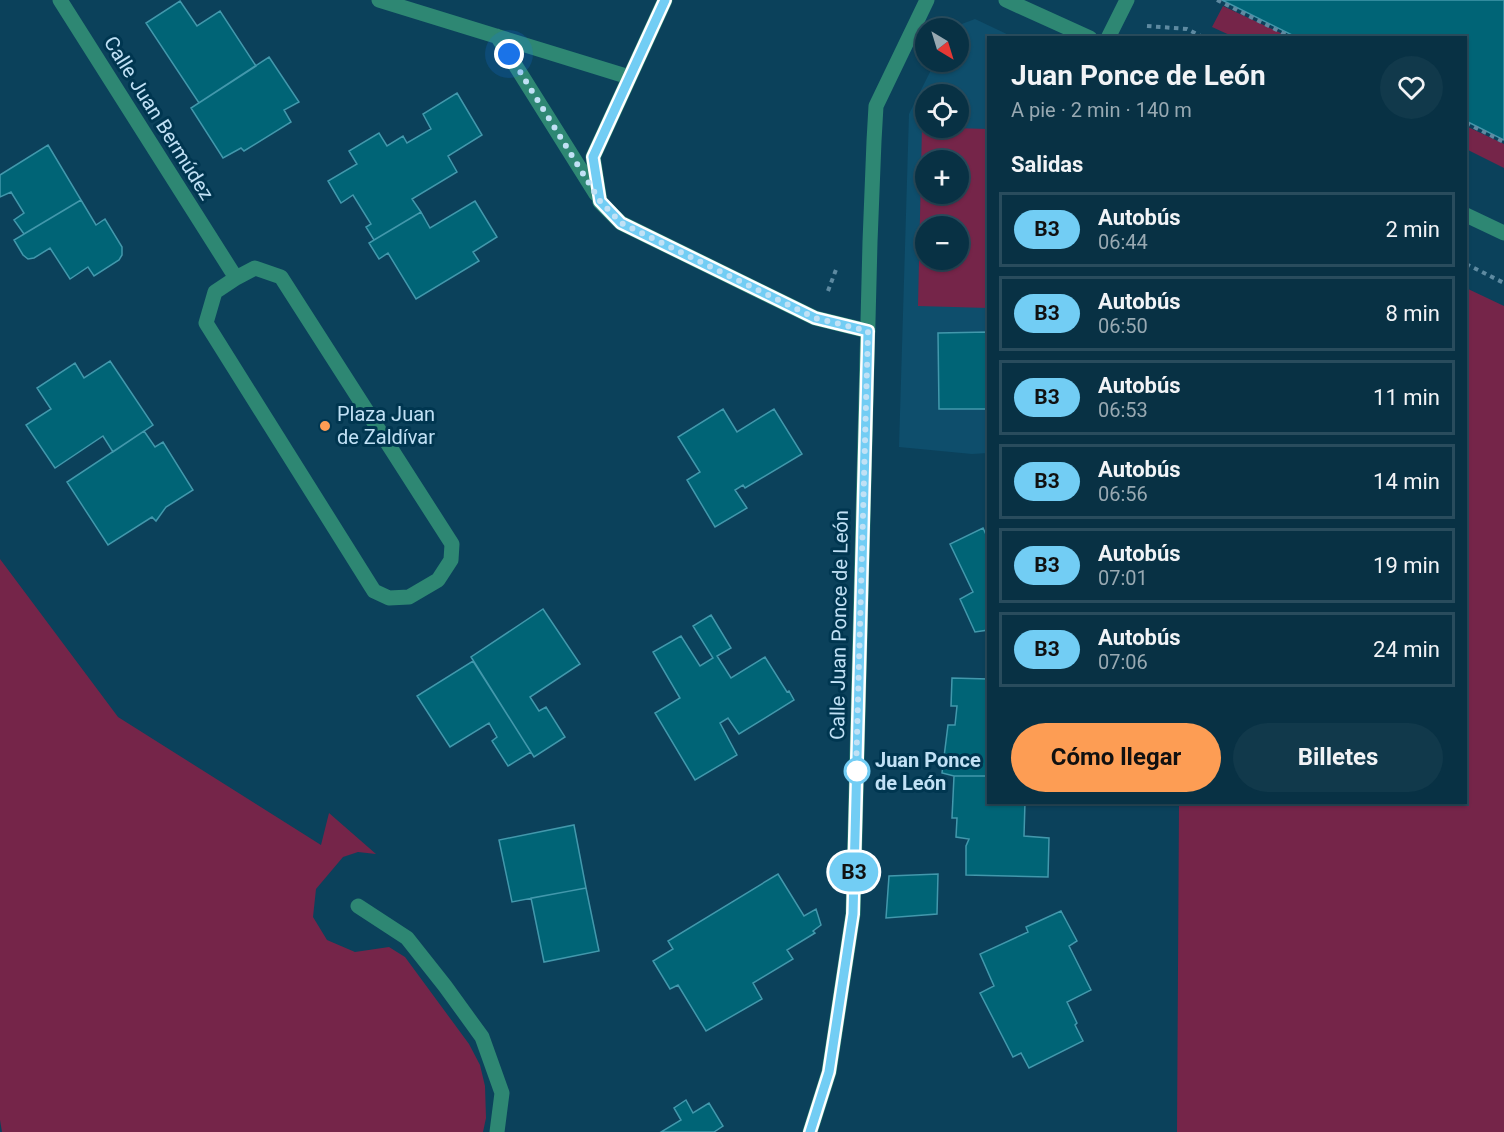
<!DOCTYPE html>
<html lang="es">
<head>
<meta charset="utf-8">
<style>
	body { margin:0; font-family:Roboto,sans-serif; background:#11394b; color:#f1f3f6; height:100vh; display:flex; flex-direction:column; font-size:22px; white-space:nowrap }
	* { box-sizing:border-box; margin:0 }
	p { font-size:20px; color:#98a9b2 }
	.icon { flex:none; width:33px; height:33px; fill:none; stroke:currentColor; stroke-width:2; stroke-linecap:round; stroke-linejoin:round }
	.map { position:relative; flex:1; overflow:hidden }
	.drawer { position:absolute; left:987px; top:36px; width:480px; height:768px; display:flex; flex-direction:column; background:#083144; border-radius:0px; box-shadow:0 2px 4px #0004,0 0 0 2px #294c5d }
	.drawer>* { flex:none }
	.badge { padding:0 12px; border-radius:20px; font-size:21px; line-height:39px }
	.needle { width:39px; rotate:142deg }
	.buttons { position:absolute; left:915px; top:18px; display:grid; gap:12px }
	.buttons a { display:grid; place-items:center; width:54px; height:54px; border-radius:50%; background:#083144; box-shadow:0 2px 4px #0004,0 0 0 2px #294c5d; font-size:30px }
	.you { position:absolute; width:30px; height:30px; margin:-15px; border:4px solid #fff; border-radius:50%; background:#1a73e8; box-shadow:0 0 0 9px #1a73e833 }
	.map>.badge { position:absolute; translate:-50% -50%; box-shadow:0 0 0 3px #fff }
	h2 { padding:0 24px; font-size:22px; line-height:54px }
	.round { display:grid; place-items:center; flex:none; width:63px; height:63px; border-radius:32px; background:#11394b }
	.headline { display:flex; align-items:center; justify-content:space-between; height:102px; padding:0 24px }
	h1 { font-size:28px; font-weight:700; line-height:45px }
	.cta { display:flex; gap:12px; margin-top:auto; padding:12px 24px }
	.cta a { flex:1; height:69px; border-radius:36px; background:#fd9d54; color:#111; font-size:24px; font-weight:700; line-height:69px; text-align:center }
	.cta a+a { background:#11394b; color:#f1f3f6 }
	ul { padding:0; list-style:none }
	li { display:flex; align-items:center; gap:18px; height:75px; margin:0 12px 9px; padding:0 12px; border:3px solid #294c5d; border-radius:0px }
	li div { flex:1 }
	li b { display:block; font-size:22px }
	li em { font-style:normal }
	li .badge { min-width:66px; font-weight:700; text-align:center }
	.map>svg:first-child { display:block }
	.built { fill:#0e4e6c; fill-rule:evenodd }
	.green { fill:#752549; fill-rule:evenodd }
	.building { fill:#006476; stroke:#4298ac; stroke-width:1.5 }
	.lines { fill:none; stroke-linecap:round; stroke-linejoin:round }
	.path { stroke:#5e8aa1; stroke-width:4; stroke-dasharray:4.5 4.5; stroke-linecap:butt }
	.minor { stroke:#2e8773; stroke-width:15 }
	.line-casing { stroke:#fff; stroke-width:14 }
	.line { stroke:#72cdf4; stroke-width:9 }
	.walk { stroke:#c1e1f5; stroke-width:6; stroke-dasharray:0 10.8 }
	.poi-dot { fill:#fd9d54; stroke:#003650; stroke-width:2 }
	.stop-dot { fill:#fff; stroke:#72cdf4; stroke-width:3 }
	.labels { text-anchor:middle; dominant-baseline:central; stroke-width:6; stroke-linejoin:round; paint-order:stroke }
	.street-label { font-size:20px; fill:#c1e1f5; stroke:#003650 }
	.poi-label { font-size:20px; fill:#c1e1f5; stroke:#003650; text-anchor:start }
	.stop-label { font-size:20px; font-weight:bold; fill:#c1e1f5; stroke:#003650; text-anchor:start }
</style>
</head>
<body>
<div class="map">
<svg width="1504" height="1132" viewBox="0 0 1504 1132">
	<rect width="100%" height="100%" fill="#0b415b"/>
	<path class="built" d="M 975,19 L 1013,37 L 988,38 L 988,453 L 972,454 L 899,447 L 909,114 L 935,62 L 958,62 L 958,28 L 951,28 ZM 926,94 L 958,94 L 958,128 L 926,128 ZM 926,160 L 958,160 L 958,194 L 926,194 ZM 926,226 L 958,226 L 958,260 L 926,260 Z"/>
	<path class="green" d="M 1223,6 L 1289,37 L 1234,37 L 1212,27 Z
		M 1466,126 L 1504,144 L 1504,168 L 1466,149 Z
		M 922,127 L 988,129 L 988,308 L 918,306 ZM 926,160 L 958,160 L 958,194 L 926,194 ZM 958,226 L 958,260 L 926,260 L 926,226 Z
		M 1466,288 L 1504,306 L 1504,1132 L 1177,1132 L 1179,803 L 1466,802 Z
		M 0,559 L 118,717 L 321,845 L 329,813 L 376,854 L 358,852 L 343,857 L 316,889 L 313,917 L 327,940 L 355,952 L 389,947 L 405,957 L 469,1044 L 480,1065 L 485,1086 L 486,1118 L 483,1132 L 2,1132 L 0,1120 Z"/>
	<path class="building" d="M 1222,0 L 1504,0 L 1504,140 L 1466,121 L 1466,38 L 1298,38 Z
		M 180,1 L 197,26 L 220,11 L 256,66 L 199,103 L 146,23 Z
		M 269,57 L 299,102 L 284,110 L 291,122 L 244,151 L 241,148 L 223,158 L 191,108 Z
		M 457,93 L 482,135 L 448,156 L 457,172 L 412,199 L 421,212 L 374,240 L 366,227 L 371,224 L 353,195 L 341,203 L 328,181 L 357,164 L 349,151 L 379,133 L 387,146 L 403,136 L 407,143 L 431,129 L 423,114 Z
		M 48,145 L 81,200 L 24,234 L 14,220 L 24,213 L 11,192 L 0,197 L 0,175 Z
		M 81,200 L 96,225 L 105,219 L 122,247 L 122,255 L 119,260 L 94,276 L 88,267 L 70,279 L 50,248 L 34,258 L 28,259 L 23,255 L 14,240 Z
		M 475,201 L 497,237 L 473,252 L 479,261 L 416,299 L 388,253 L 379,259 L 369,243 L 421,212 L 430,228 Z
		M 988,332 L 988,409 L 939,409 L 938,333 Z
		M 110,361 L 153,425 L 113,452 L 103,436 L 55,468 L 26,425 L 51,409 L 37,388 L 75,363 L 84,378 Z
		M 723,409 L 737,432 L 774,409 L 802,454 L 745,488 L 743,485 L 735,490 L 747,508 L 715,527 L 687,480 L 700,472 L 678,437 Z
		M 144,431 L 155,447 L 163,442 L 193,490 L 166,507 L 156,521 L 152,517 L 108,545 L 67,482 Z
		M 983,528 L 988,539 L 988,630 L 975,632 L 960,599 L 973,592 L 950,544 Z
		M 543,609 L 580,664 L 530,697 L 539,711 L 546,707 L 565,737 L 534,757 L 471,657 Z
		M 711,615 L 731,648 L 717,656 L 731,678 L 765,657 L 787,692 L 789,691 L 794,700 L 739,734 L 728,718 L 720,723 L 737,755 L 695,780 L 655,713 L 680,698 L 653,652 L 681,636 L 700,666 L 713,658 L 693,626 Z
		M 473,661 L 531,752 L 508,766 L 492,741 L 497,737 L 489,723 L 450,747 L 417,696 Z
		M 952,678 L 988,679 L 988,776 L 954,776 L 942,773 L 948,725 L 955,725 L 957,706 L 951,706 Z
		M 954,776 L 988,776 L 988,802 L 1025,802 L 1024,836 L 1049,838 L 1048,877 L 966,875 L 966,846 L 969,839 L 956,837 L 957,818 L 952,818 Z
		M 574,825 L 586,888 L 512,902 L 499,840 Z
		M 778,874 L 804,916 L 816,909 L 821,925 L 813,931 L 815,933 L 787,950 L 793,959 L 753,983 L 762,999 L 706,1031 L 678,985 L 670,989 L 653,961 L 673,949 L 668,941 Z
		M 938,874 L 937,914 L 886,918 L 889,876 Z
		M 586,888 L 599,951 L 544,962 L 531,898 Z
		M 1061,911 L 1077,941 L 1069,946 L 1091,990 L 1067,1002 L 1077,1023 L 1075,1025 L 1083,1041 L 1029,1068 L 1021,1053 L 1013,1057 L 980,993 L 994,986 L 980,954 L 1028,932 L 1026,927 Z
		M 686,1100 L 693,1113 L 709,1103 L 723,1126 L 714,1132 L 661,1132 L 681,1120 L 674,1108 Z"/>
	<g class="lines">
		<path class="path" d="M 1217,0 L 1293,38
			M 1147,26 L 1187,29 L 1205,38
			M 1466,123 L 1504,142
			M 1466,264 L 1504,283
			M 828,291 L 837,267"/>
		<path class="minor" d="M 60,0 L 236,278 L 215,292 L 206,323 L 374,591 L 389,598 L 409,597 L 438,580 L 451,560 L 452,544 L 281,277 L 255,268 L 236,278
			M 379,0 L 629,77
			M 665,0 L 593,157 L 600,202 L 621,223 L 815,318 L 868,331
			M 1006,0 L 1090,38
			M 497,36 L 596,194
			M 1108,38 L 1127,0
			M 1466,215 L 1504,233
			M 358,906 L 407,938 L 445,986 L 482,1037 L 502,1093 L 497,1132
			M 810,1132 L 829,1072 L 853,914 L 870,242 L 874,141 L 876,106 L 927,0"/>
	</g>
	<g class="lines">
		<defs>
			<path id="line" d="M 665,0 L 593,157 L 600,201 L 621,223 L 815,318 L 868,331 L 853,914 L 829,1072 L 810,1132"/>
		</defs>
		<use href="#line" class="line-casing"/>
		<use href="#line" class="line"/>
		<path class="walk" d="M 509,54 L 600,201 L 621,223 L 815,318 L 868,331 L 856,774 L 857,771"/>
	</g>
	<circle class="poi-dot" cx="325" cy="426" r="6"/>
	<circle class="stop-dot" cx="857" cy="771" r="12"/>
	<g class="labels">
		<g class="street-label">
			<text transform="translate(159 118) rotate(58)">Calle Juan Bermúdez</text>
			<text transform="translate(839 625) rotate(-89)">Calle Juan Ponce de León</text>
		</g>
		<g class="poi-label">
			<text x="337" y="414">Plaza Juan<tspan x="337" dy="23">de Zaldívar</tspan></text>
		</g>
		<g class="stop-label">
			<text x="875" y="760">Juan Ponce<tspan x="875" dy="23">de León</tspan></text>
		</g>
	</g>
</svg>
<div class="buttons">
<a><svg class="needle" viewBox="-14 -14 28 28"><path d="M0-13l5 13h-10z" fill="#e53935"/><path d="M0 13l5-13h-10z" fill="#98a9b2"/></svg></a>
<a><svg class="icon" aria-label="locate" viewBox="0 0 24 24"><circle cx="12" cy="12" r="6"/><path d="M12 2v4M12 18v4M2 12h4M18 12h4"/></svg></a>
<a>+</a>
<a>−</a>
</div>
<div class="you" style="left:509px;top:54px"></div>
<b class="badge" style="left:854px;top:872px;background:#72cdf4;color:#111">B3</b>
<section class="drawer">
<div class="headline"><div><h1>Juan Ponce de León</h1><p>A pie · 2 min · 140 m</p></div><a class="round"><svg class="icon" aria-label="heart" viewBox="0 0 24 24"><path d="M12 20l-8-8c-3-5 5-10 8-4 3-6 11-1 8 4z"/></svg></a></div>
<h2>Salidas</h2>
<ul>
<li><span class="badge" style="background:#72cdf4;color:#111">B3</span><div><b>Autobús</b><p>06:44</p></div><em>2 min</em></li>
<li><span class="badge" style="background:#72cdf4;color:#111">B3</span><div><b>Autobús</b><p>06:50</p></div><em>8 min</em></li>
<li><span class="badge" style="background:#72cdf4;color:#111">B3</span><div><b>Autobús</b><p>06:53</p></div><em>11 min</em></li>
<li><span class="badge" style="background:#72cdf4;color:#111">B3</span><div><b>Autobús</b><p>06:56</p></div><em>14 min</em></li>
<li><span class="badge" style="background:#72cdf4;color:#111">B3</span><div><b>Autobús</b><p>07:01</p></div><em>19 min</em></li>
<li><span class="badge" style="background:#72cdf4;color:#111">B3</span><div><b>Autobús</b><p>07:06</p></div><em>24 min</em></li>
</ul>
<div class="cta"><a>Cómo llegar</a><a>Billetes</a></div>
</section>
</div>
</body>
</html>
